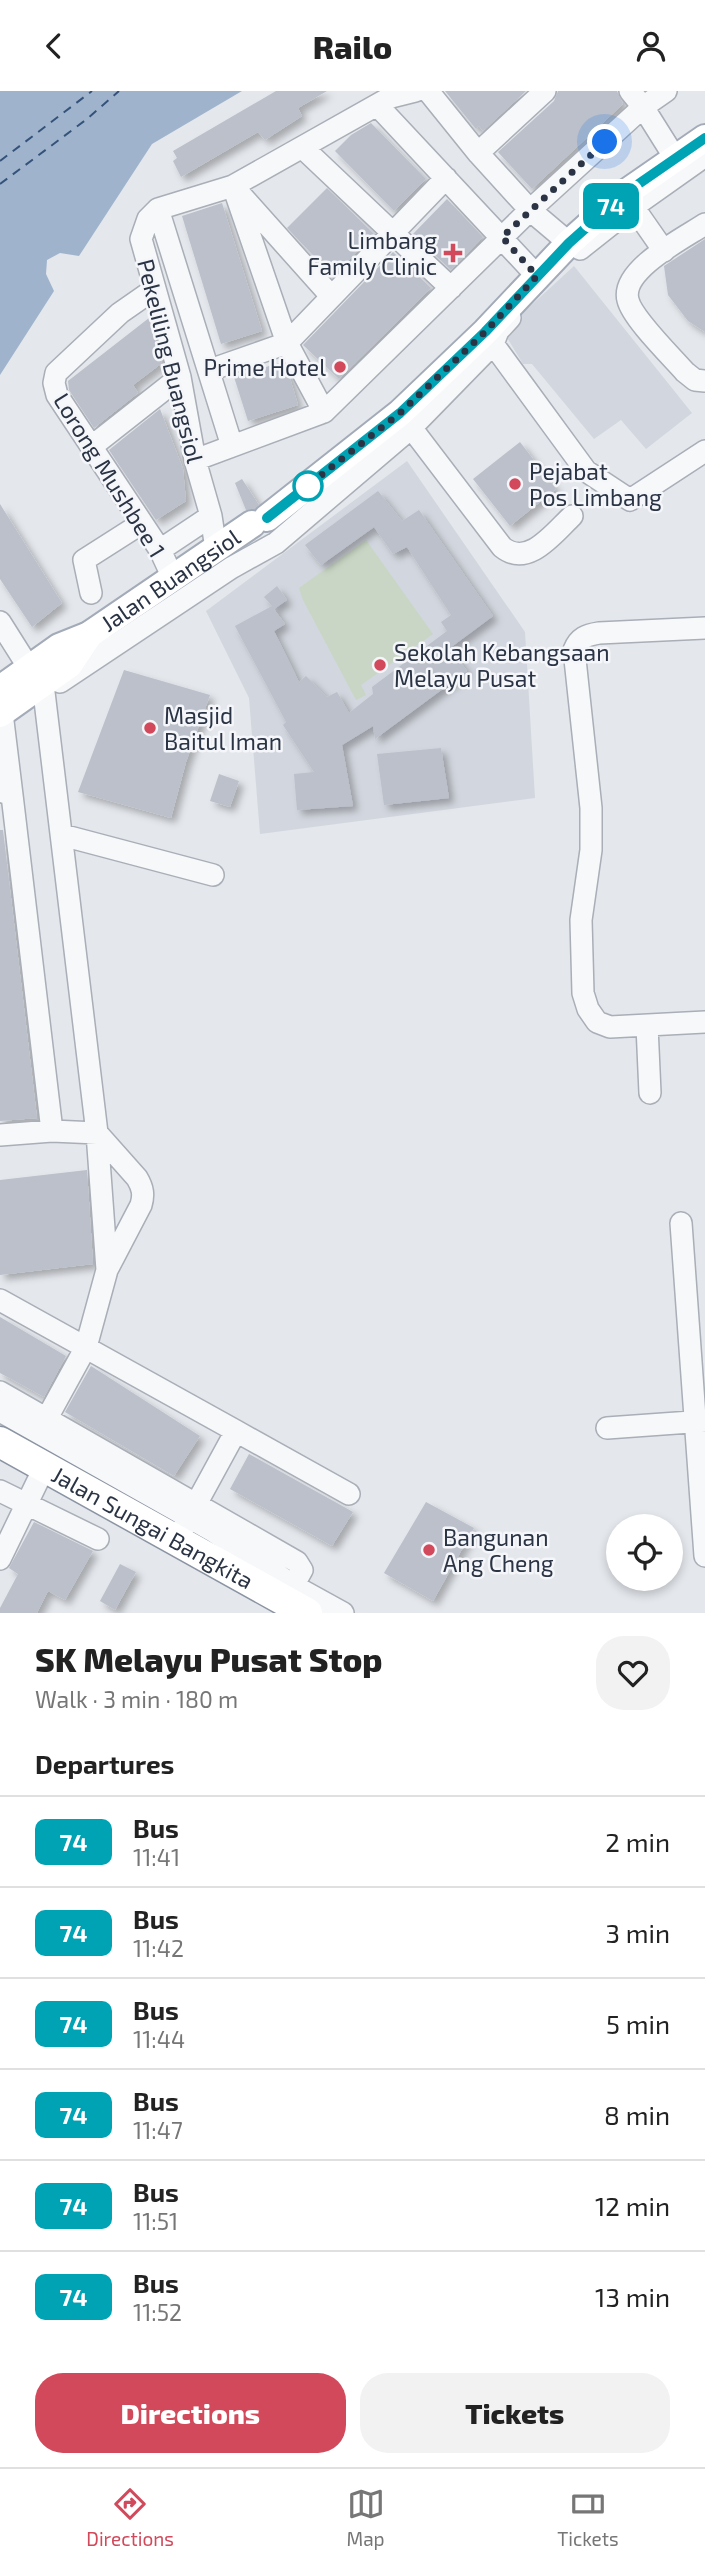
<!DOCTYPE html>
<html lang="en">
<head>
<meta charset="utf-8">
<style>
	body { margin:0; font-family:"Exo 2",sans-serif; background:#f2f2f2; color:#222; height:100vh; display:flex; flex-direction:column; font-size:26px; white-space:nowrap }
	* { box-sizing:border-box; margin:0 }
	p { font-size:23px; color:#767676 }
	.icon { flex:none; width:38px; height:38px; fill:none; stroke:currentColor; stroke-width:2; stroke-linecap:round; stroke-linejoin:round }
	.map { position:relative; height:1522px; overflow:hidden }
	.side { display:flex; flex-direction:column; background:#fff; flex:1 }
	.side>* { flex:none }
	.badge { padding:0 14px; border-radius:10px; font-size:24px; line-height:46px }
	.tools { position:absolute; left:606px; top:1423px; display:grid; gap:14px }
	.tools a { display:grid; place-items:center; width:77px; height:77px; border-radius:50%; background:#fff; box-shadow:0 4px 10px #0003; font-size:35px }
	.you { position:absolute; width:35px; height:35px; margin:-18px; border:5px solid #fff; border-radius:50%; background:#1a73e8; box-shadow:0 0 0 10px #1a73e833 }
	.map>.badge { position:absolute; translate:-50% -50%; box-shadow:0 0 0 4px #fff }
	h2 { padding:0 35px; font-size:26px; line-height:63px }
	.round { display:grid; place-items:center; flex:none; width:74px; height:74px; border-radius:28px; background:#f2f2f2 }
	.overview { display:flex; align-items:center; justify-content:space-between; height:119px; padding:0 35px }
	h1 { font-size:33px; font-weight:800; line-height:52px }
	.action { display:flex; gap:14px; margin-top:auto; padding:14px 35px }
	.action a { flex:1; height:80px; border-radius:28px; background:#d1495b; color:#fff; font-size:28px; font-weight:800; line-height:80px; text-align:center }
	.action a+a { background:#f2f2f2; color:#222 }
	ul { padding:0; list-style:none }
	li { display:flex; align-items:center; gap:21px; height:91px; padding:0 35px; border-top:2px solid #e0e0e0 }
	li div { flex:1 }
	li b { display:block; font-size:26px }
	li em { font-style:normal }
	li .badge { min-width:77px; font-weight:700; text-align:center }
	header { display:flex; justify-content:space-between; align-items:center; height:91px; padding:0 35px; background:#fff; font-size:32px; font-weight:800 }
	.tab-bar { display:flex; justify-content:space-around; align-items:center; height:98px; border-top:2px solid #e0e0e0; background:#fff; font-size:19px; color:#767676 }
	.tab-bar a { display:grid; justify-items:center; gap:4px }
	.tab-bar .selected { color:#d1495b }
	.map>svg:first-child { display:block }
	.built { fill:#d2d6de }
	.green { fill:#c9d6c5 }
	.water { fill:#9fb4cc }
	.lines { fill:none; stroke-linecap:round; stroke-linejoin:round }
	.ferry { stroke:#34527a; stroke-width:2; stroke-dasharray:9 7; stroke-linecap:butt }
	.building { fill:#bbc0ca; filter:url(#shadow) }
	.minor-casing { stroke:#a9aeb7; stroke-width:24 }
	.major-casing { stroke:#a3abb8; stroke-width:30 }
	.highway-casing { stroke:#8b94a3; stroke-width:33 }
	.minor { stroke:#f7f8fa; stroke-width:21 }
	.major { stroke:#fff; stroke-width:26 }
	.highway { stroke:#fff; stroke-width:30 }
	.line-casing { stroke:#fff; stroke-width:16 }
	.line { stroke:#00a3b4; stroke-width:10 }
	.walk { stroke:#2b3445; stroke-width:7; stroke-dasharray:0 12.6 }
	.poi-dot { fill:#d1495b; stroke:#f4f6f9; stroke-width:2.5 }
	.stop-dot { fill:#fff; stroke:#00a3b4; stroke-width:3.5 }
	.labels { text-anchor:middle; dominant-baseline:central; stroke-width:5; stroke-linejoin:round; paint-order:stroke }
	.poi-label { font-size:23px; fill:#2b3445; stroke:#f4f6f9; text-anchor:start }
	.street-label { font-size:23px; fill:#2b3445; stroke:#f4f6f9 }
</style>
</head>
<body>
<header><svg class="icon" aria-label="back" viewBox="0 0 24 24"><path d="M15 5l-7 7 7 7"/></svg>Railo<svg class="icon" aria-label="person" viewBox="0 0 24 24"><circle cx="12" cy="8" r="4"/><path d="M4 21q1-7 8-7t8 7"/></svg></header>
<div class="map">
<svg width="705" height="1522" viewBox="0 0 705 1522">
	<defs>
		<filter id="shadow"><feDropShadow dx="5" dy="5" stdDeviation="3.5" flood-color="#0004"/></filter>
	</defs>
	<rect width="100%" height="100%" fill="#e4e7ec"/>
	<path class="built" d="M 574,175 L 692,322 L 646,358 L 621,329 L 594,348 L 532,273 L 523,273 L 503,240 Z
		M 407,370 L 525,541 L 535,707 L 260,743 L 249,607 L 206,520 Z"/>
	<path class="green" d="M 366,449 L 433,543 L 361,594 L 366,604 L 356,609 L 303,509 L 299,497 Z"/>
	<path class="water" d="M 0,0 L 242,0 L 152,53 L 79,165 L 60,162 L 47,169 L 46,183 L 54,200 L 0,284 Z"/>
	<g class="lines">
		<path class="ferry" d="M 0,70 L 92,0
			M 0,93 L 87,28 L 119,0"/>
	</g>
	<path class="building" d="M 276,0 L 327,0 L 298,17 L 302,25 L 265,49 L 258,41 L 181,86 L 173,70 L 177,67 L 173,60 Z
		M 445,0 L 526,0 L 483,40 L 479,35 L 476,38 Z
		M 558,0 L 617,0 L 623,13 L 532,98 L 498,61 L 554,10 Z
		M 371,32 L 426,88 L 394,120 L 335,60 L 351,44 Z
		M 327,97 L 374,143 L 333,185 L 287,137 Z
		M 447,108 L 483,146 L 451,179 L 413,143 Z
		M 222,112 L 262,240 L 221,253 L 182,125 Z
		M 705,148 L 705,241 L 688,230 L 668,204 L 664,175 Z
		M 393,161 L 431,197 L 339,288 L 303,254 Z
		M 149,227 L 162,272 L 133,294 L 138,302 L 94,337 L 69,299 L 68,290 Z
		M 282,271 L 289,284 L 298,314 L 248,330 L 234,286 Z
		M 160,318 L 183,378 L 186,410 L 156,429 L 109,359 Z
		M 520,351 L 556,398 L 510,435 L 473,388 Z
		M 242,388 L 259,414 L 255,418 L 246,419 L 235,392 Z
		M 378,400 L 402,430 L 419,419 L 493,525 L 450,557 L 467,580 L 375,648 L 373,635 L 342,654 L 353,715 L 297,719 L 294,683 L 314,681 L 283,634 L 286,631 L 235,535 L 272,515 L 264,506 L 277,495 L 287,509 L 274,518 L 273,517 L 285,533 L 274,540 L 299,591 L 306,585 L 327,606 L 337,601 L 349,622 L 373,603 L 372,596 L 447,540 L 441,531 L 451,524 L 407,456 L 393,463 L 374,436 L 321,474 L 305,454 Z
		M 0,413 L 62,512 L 32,536 L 0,488 Z
		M 124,579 L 210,604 L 186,671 L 171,727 L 78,701 Z
		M 441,657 L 449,707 L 384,714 L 377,663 Z
		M 219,683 L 239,690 L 230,716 L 210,710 Z
		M 0,739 L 3,739 L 37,1027 L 0,1030 Z
		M 87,1079 L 93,1173 L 0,1184 L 0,1089 Z
		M 0,1226 L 66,1265 L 44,1306 L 0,1282 Z
		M 91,1275 L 200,1345 L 174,1385 L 65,1321 Z
		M 249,1363 L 353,1421 L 332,1455 L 230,1398 Z
		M 426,1411 L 474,1437 L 433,1510 L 384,1482 Z
		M 34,1431 L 93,1460 L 65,1509 L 48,1500 L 37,1522 L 0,1522 L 0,1517 L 18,1483 L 9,1477 Z
		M 120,1473 L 136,1481 L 115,1519 L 100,1510 Z"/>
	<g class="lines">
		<defs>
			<path id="minor" d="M 428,0 L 478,62 L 530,119 L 569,152
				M 630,0 L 643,16 L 675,67
				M 377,14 L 537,185
				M 303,57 L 451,197
				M 478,62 L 545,0
				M 233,95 L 287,252 L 324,321
				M 239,102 L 331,205
				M 625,104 L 664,160
				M 158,118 L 232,355
				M 705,133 C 684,147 620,179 628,209 C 632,227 671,265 685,281 L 695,289 L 705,290
				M 580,158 L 633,116 L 705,65
				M 153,199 L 120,222 L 56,282 L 54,292 L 57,304 L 160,459 L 173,487
				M 485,242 L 586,380 L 630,409 L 705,360
				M 210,279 L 287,252 L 446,87
				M 403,326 L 502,456 C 528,477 553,443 572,425
				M 91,356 L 180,286
				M 195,369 L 324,321 L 530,119 L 643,16 L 666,0
				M 216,458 L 211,425 L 195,369 L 180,286 L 141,148 L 148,128 L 158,118 L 233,95 L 391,6 L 415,0
				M 160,459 L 211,425
				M 91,502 L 84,469 L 142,432
				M 0,531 L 29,577
				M 705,537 L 599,542 C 586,544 579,547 574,559 L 591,717 L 591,759 L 581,829 L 583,902 L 588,918 L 597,931 L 610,936 L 705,931
				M 60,591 L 231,477 L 276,452 L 411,337 L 493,253 L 498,240 L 510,227
				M 43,593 L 97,1042 L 107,1179
				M 2,622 L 12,704
				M 0,700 L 12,704 L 52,1040
				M 62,744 L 213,784
				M 647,935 L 650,1002
				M 0,1044 L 52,1040 L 97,1042 L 137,1087 C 143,1097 144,1104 141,1114 L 107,1179 L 86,1256 L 47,1327
				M 681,1132 L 705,1465
				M 0,1209 L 236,1340 L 182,1439
				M 0,1301 L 297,1471 L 302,1479 L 287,1506
				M 0,1320 L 213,1440 L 294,1495 L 343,1522
				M 607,1337 L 705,1330
				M 236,1340 L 349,1403
				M 0,1400 L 98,1448
				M 0,1468 L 45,1375"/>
			<g id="major">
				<path d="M 267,427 L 400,322 L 485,241 L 569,152 L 624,103 L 705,47"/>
				<path id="s1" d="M 0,598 L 59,556 L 89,544 L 252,433"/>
				<path d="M 0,623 L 69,574 L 89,544"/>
			</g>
			<g id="highway">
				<path id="s2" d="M 0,1351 L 307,1522"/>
			</g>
		</defs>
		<use href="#minor" class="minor-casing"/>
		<use href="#major" class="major-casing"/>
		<use href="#highway" class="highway-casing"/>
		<use href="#minor" class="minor"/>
		<use href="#major" class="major"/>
		<use href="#highway" class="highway"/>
	</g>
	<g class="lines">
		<defs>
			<path id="line" d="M 267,427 L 400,322 L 485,241 L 569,152 L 624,103 L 705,47"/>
		</defs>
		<use href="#line" class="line-casing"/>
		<use href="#line" class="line"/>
		<path class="walk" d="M 308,395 L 305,397 L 400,322 L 485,241 L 537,185 L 502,146 L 605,51"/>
	</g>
	<g class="poi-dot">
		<path d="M449.5 151.5h7v7h7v7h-7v7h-7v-7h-7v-7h7z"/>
		<circle cx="340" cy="276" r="7"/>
		<circle cx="515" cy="393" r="7"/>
		<circle cx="380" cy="574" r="7"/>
		<circle cx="150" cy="637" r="7"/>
		<circle cx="429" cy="1459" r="7"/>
	</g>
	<circle class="stop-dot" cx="308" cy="395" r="14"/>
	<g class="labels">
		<g class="poi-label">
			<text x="437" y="149" text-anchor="end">Limbang<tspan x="437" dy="26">Family Clinic</tspan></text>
			<text x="326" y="276" text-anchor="end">Prime Hotel</text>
			<text x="529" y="380">Pejabat<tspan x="529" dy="26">Pos Limbang</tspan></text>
			<text x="394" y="561">Sekolah Kebangsaan<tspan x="394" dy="26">Melayu Pusat</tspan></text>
			<text x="164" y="624">Masjid<tspan x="164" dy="26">Baitul Iman</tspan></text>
			<text x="443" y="1446">Bangunan<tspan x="443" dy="26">Ang Cheng</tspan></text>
		</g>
		<g class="street-label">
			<text transform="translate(171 270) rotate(76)">Pekeliling Buangsiol</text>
			<text transform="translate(110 384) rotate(58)">Lorong Mushbee 1</text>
			<text stroke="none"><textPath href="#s1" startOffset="203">Jalan Buangsiol</textPath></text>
			<text stroke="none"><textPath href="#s2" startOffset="175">Jalan Sungai Bangkita</textPath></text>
		</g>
	</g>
</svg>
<div class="tools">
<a><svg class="icon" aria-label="locate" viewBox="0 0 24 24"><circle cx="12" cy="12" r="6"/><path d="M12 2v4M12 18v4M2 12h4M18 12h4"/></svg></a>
</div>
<div class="you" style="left:605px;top:51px"></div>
<b class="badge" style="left:611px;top:115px;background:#00a3b4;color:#fff">74</b>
</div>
<section class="side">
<div class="overview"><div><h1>SK Melayu Pusat Stop</h1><p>Walk · 3 min · 180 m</p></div><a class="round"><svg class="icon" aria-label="heart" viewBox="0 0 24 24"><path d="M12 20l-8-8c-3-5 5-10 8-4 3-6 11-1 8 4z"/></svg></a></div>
<h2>Departures</h2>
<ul>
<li><span class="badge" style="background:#00a3b4;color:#fff">74</span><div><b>Bus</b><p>11:41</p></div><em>2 min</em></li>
<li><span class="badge" style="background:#00a3b4;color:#fff">74</span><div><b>Bus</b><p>11:42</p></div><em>3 min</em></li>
<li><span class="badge" style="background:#00a3b4;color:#fff">74</span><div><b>Bus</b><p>11:44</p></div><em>5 min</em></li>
<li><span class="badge" style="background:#00a3b4;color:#fff">74</span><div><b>Bus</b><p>11:47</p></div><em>8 min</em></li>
<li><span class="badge" style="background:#00a3b4;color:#fff">74</span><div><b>Bus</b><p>11:51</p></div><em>12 min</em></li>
<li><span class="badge" style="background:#00a3b4;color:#fff">74</span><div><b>Bus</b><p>11:52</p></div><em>13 min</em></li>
</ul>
<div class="action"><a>Directions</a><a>Tickets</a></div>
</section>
<nav class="tab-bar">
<a class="selected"><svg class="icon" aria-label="directions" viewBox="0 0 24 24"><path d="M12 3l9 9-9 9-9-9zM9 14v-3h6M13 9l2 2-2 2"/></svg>Directions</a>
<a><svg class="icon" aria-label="map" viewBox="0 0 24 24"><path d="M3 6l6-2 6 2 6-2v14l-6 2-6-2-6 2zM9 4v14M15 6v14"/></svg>Map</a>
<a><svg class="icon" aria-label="tickets" viewBox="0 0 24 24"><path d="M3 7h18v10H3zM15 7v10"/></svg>Tickets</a>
</nav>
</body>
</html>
